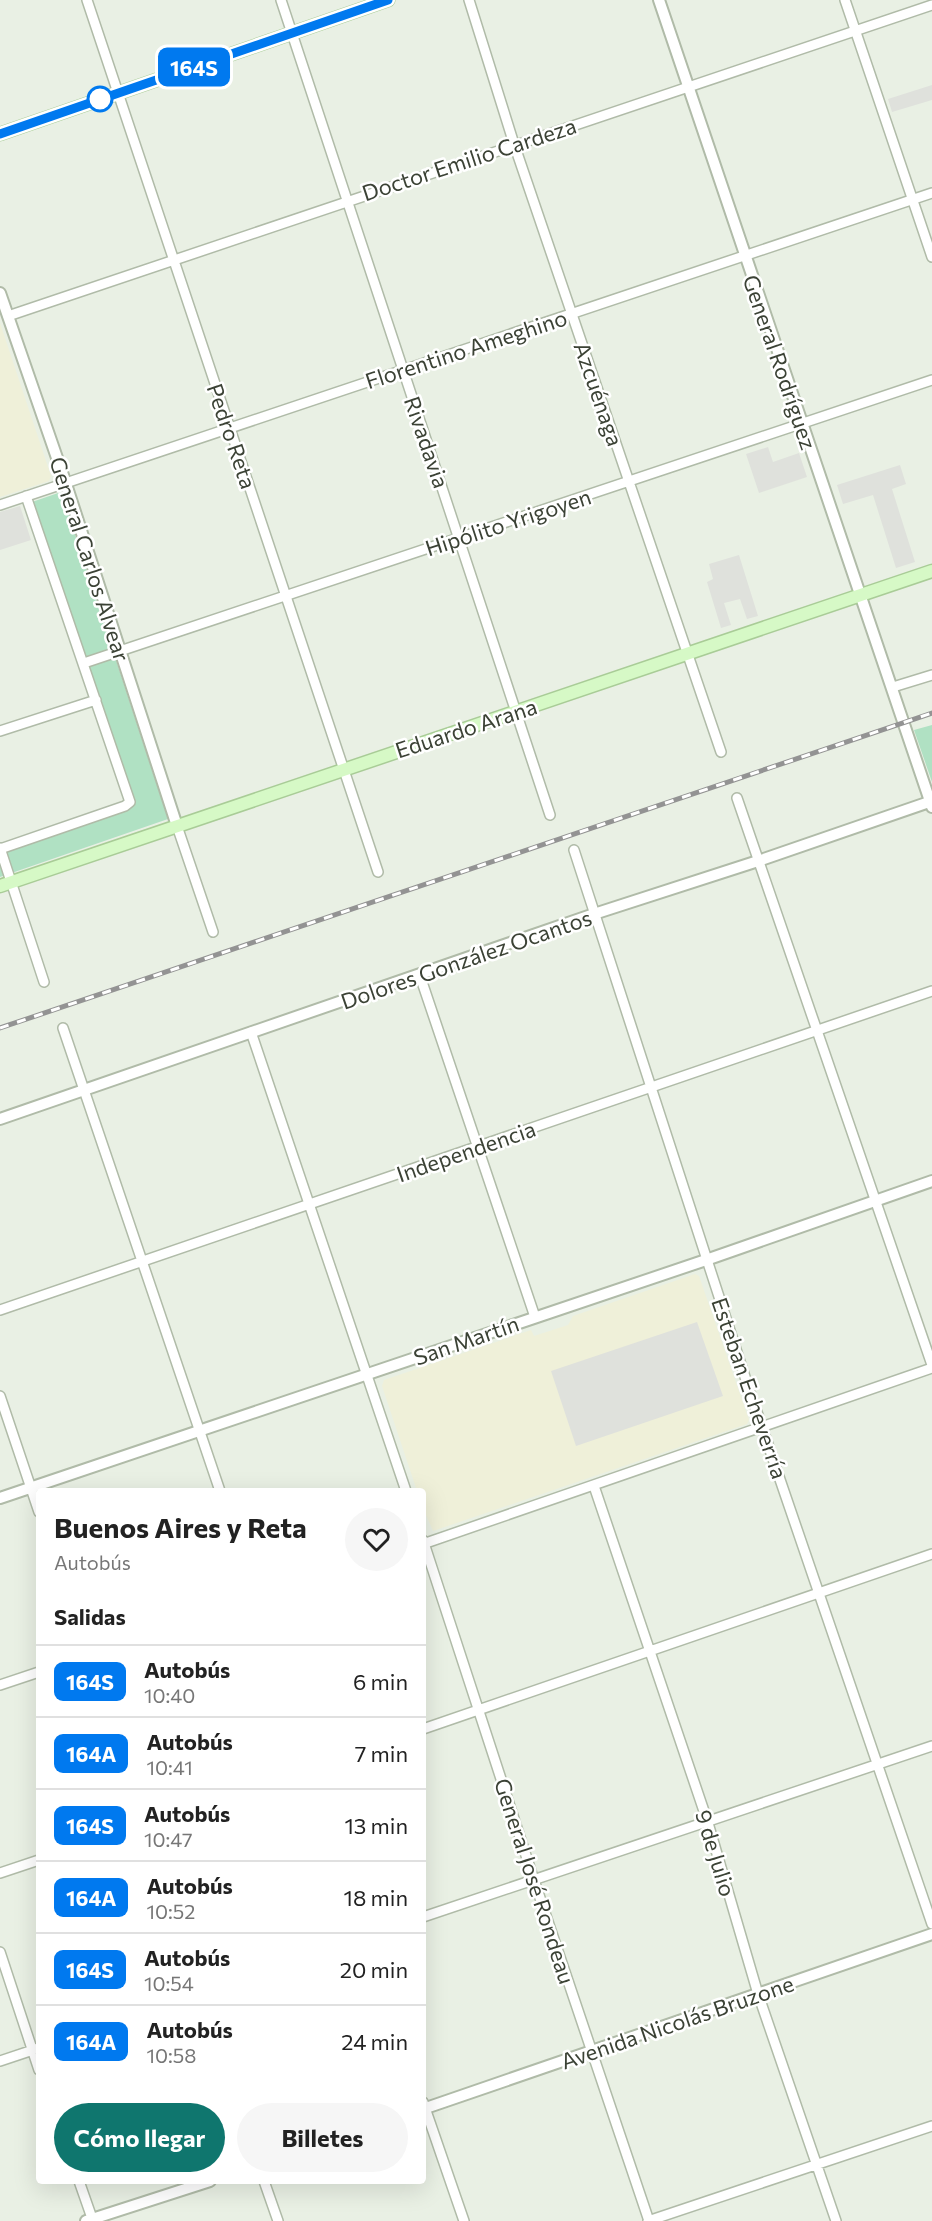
<!DOCTYPE html>
<html lang="es">
<head>
<meta charset="utf-8">
<style>
	body { margin:0; font-family:Commissioner,sans-serif; background:#f6f6f6; color:#222; height:100vh; display:flex; flex-direction:column; font-size:22px; white-space:nowrap }
	* { box-sizing:border-box; margin:0 }
	p { font-size:20px; color:#767676 }
	.icon { flex:none; width:33px; height:33px; fill:none; stroke:currentColor; stroke-width:2; stroke-linecap:round; stroke-linejoin:round }
	.map { position:relative; flex:1; overflow:hidden }
	.panel { position:absolute; left:36px; top:1488px; width:390px; height:696px; display:flex; flex-direction:column; background:#fff; border-radius:6px; box-shadow:0 6px 24px #0002 }
	.panel>* { flex:none }
	.badge { padding:0 12px; border-radius:9px; font-size:21px; line-height:39px }
	.map>.badge { position:absolute; translate:-50% -50%; box-shadow:0 0 0 3px #fff }
	h2 { padding:0 18px; font-size:22px; line-height:54px }
	.round { display:grid; place-items:center; flex:none; width:63px; height:63px; border-radius:32px; background:#f6f6f6 }
	.summary { display:flex; align-items:center; justify-content:space-between; height:102px; padding:0 18px }
	h1 { font-size:28px; font-weight:700; line-height:45px }
	.action { display:flex; gap:12px; margin-top:auto; padding:12px 18px }
	.action a { flex:1; height:69px; border-radius:36px; background:#0f766e; color:#fff; font-size:24px; font-weight:700; line-height:69px; text-align:center }
	.action a+a { background:#f6f6f6; color:#222 }
	ul { padding:0; list-style:none }
	li { display:flex; align-items:center; gap:18px; height:72px; padding:0 18px; border-top:2px solid #e0e0e0 }
	li div { flex:1 }
	li b { display:block; font-size:22px }
	li em { font-style:normal }
	li .badge { min-width:66px; font-weight:700; text-align:center }
	.map>svg:first-child { display:block }
	.medical { fill:#eff0d9 }
	.green { fill:#b0e1c3 }
	.parking { fill:#dfe1dc }
	.lines { fill:none; stroke-linecap:round; stroke-linejoin:round }
	.minor-casing { stroke:#b0bba8; stroke-width:12 }
	.tertiary-casing { stroke:#b0bba8; stroke-width:14 }
	.secondary-casing { stroke:#a9cc97; stroke-width:15 }
	.minor { stroke:#fff; stroke-width:9 }
	.tertiary { stroke:#fff; stroke-width:10 }
	.secondary { stroke:#d6f9c6; stroke-width:12 }
	.rail-casing { stroke:#939393; stroke-width:5 }
	.rail { stroke:#fff; stroke-width:3; stroke-dasharray:9; stroke-linecap:butt }
	.line-casing { stroke:#fff; stroke-width:14 }
	.line { stroke:#0079ef; stroke-width:9 }
	.stop-dot { fill:#fff; stroke:#0079ef; stroke-width:3 }
	.labels { text-anchor:middle; dominant-baseline:central; stroke-width:5; stroke-linejoin:round; paint-order:stroke }
	.street-label { font-size:22px; fill:#3b4235; stroke:#fff }
</style>
</head>
<body>
<div class="map">
<svg width="932" height="2221" viewBox="0 0 932 2221">
	<rect width="100%" height="100%" fill="#e9f0e4"/>
	<path class="medical" d="M 0,323 L 51,476 L 49,481 L 0,497 Z
		M 695,1274 L 699,1276 L 749,1420 L 747,1424 L 433,1531 L 423,1508 L 423,1491 L 417,1491 L 382,1386 L 384,1380 L 531,1330 L 534,1336 L 568,1325 L 573,1316 Z"/>
	<path class="green" d="M 61,492 L 168,819 L 0,877 L 0,852 L 135,805 L 32,502 Z
		M 932,725 L 932,782 L 914,730 Z"/>
	<path class="parking" d="M 932,85 L 932,100 L 892,112 L 888,99 Z
		M 768,447 L 773,462 L 799,453 L 807,477 L 759,493 L 746,454 Z
		M 900,465 L 906,484 L 892,489 L 915,562 L 896,568 L 873,495 L 843,504 L 837,485 Z
		M 20,506 L 31,540 L 0,550 L 0,512 Z
		M 739,555 L 758,616 L 747,619 L 740,599 L 724,603 L 731,625 L 721,628 L 707,582 L 713,579 L 709,564 Z
		M 697,1322 L 723,1396 L 576,1446 L 551,1371 Z"/>
	<g class="lines">
		<defs>
			<path id="minor" d="M 87,0 L 378,872
				M 281,0 L 550,815
				M 469,0 L 514,144 L 721,752
				M 845,0 L 932,257
				M 8,316 L 932,5
				M 0,505 L 932,193
				M 84,663 L 932,380
				M 893,687 L 932,675
				M 0,731 L 96,700
				M 737,798 L 932,1365
				M 177,826 L 213,932
				M 0,848 L 44,982
				M 0,849 L 125,806 L 130,802 L 26,496
				M 574,850 L 747,1383 L 932,1924
				M 420,976 L 535,1317
				M 63,1028 L 220,1491
				M 251,1032 L 406,1491
				M 0,1310 L 932,991
				M 0,1396 L 39,1512
				M 594,1486 L 708,1823 L 758,1994 L 836,2221
				M 423,1540 L 534,1880 L 649,2221
				M 423,1544 L 932,1368
				M 0,1685 L 39,1672
				M 423,1729 L 932,1554
				M 0,1873 L 39,1860
				M 423,1917 L 932,1746
				M 0,1952 L 39,2070
				M 0,2061 L 39,2048
				M 423,2102 L 464,2221
				M 79,2181 L 93,2221
				M 264,2181 L 278,2221
				M 648,2221 L 932,2126"/>
			<path id="tertiary" d="M 659,0 L 932,807
				M 0,293 L 65,481 L 177,826
				M 0,1119 L 594,914 L 758,861 L 932,801
				M 0,1498 L 706,1260 L 932,1181
				M 423,2109 L 932,1934
				M 86,2221 L 210,2181"/>
			<path id="secondary" d="M 0,134 L 388,0
				M 0,886 L 932,571"/>
		</defs>
		<use href="#minor" class="minor-casing"/>
		<use href="#tertiary" class="tertiary-casing"/>
		<use href="#secondary" class="secondary-casing"/>
		<use href="#minor" class="minor"/>
		<use href="#tertiary" class="tertiary"/>
		<use href="#secondary" class="secondary"/>
		<defs>
			<path id="rail" d="M 0,1028 L 932,713"/>
		</defs>
		<use href="#rail" class="rail-casing"/>
		<use href="#rail" class="rail"/>
	</g>
	<g class="lines">
		<defs>
			<path id="line" d="M 0,134 L 388,0"/>
		</defs>
		<use href="#line" class="line-casing"/>
		<use href="#line" class="line"/>
	</g>
	<circle class="stop-dot" cx="100" cy="99" r="12"/>
	<g class="labels">
		<g class="street-label">
			<text transform="translate(469 159) rotate(-18)">Doctor Emilio Cardeza</text>
			<text transform="translate(466 349) rotate(-18)">Florentino Ameghino</text>
			<text transform="translate(780 362) rotate(71)">General Rodríguez</text>
			<text transform="translate(599 394) rotate(71)">Azcuénaga</text>
			<text transform="translate(232 436) rotate(71)">Pedro Reta</text>
			<text transform="translate(427 442) rotate(71)">Rivadavia</text>
			<text transform="translate(508 522) rotate(-18)">Hipólito Yrigoyen</text>
			<text transform="translate(90 559) rotate(72)">General Carlos Alvear</text>
			<text transform="translate(466 728) rotate(-18)">Eduardo Arana</text>
			<text transform="translate(466 959) rotate(-19)">Dolores González Ocantos</text>
			<text transform="translate(466 1151) rotate(-19)">Independencia</text>
			<text transform="translate(466 1340) rotate(-19)">San Martín</text>
			<text transform="translate(750 1388) rotate(71)">Esteban Echeverría</text>
			<text transform="translate(716 1853) rotate(73)">9 de Julio</text>
			<text transform="translate(535 1881) rotate(72)">General José Rondeau</text>
			<text transform="translate(677 2022) rotate(-19)">Avenida Nicolás Bruzone</text>
		</g>
	</g>
</svg>
<b class="badge" style="left:194px;top:67px;background:#0079ef;color:#fff">164S</b>
<section class="panel">
<div class="summary"><div><h1>Buenos Aires y Reta</h1><p>Autobús</p></div><a class="round"><svg class="icon" aria-label="heart" viewBox="0 0 24 24"><path d="M12 20l-8-8c-3-5 5-10 8-4 3-6 11-1 8 4z"/></svg></a></div>
<h2>Salidas</h2>
<ul>
<li><span class="badge" style="background:#0079ef;color:#fff">164S</span><div><b>Autobús</b><p>10:40</p></div><em>6 min</em></li>
<li><span class="badge" style="background:#0079ef;color:#fff">164A</span><div><b>Autobús</b><p>10:41</p></div><em>7 min</em></li>
<li><span class="badge" style="background:#0079ef;color:#fff">164S</span><div><b>Autobús</b><p>10:47</p></div><em>13 min</em></li>
<li><span class="badge" style="background:#0079ef;color:#fff">164A</span><div><b>Autobús</b><p>10:52</p></div><em>18 min</em></li>
<li><span class="badge" style="background:#0079ef;color:#fff">164S</span><div><b>Autobús</b><p>10:54</p></div><em>20 min</em></li>
<li><span class="badge" style="background:#0079ef;color:#fff">164A</span><div><b>Autobús</b><p>10:58</p></div><em>24 min</em></li>
</ul>
<div class="action"><a>Cómo llegar</a><a>Billetes</a></div>
</section>
</div>
</body>
</html>
